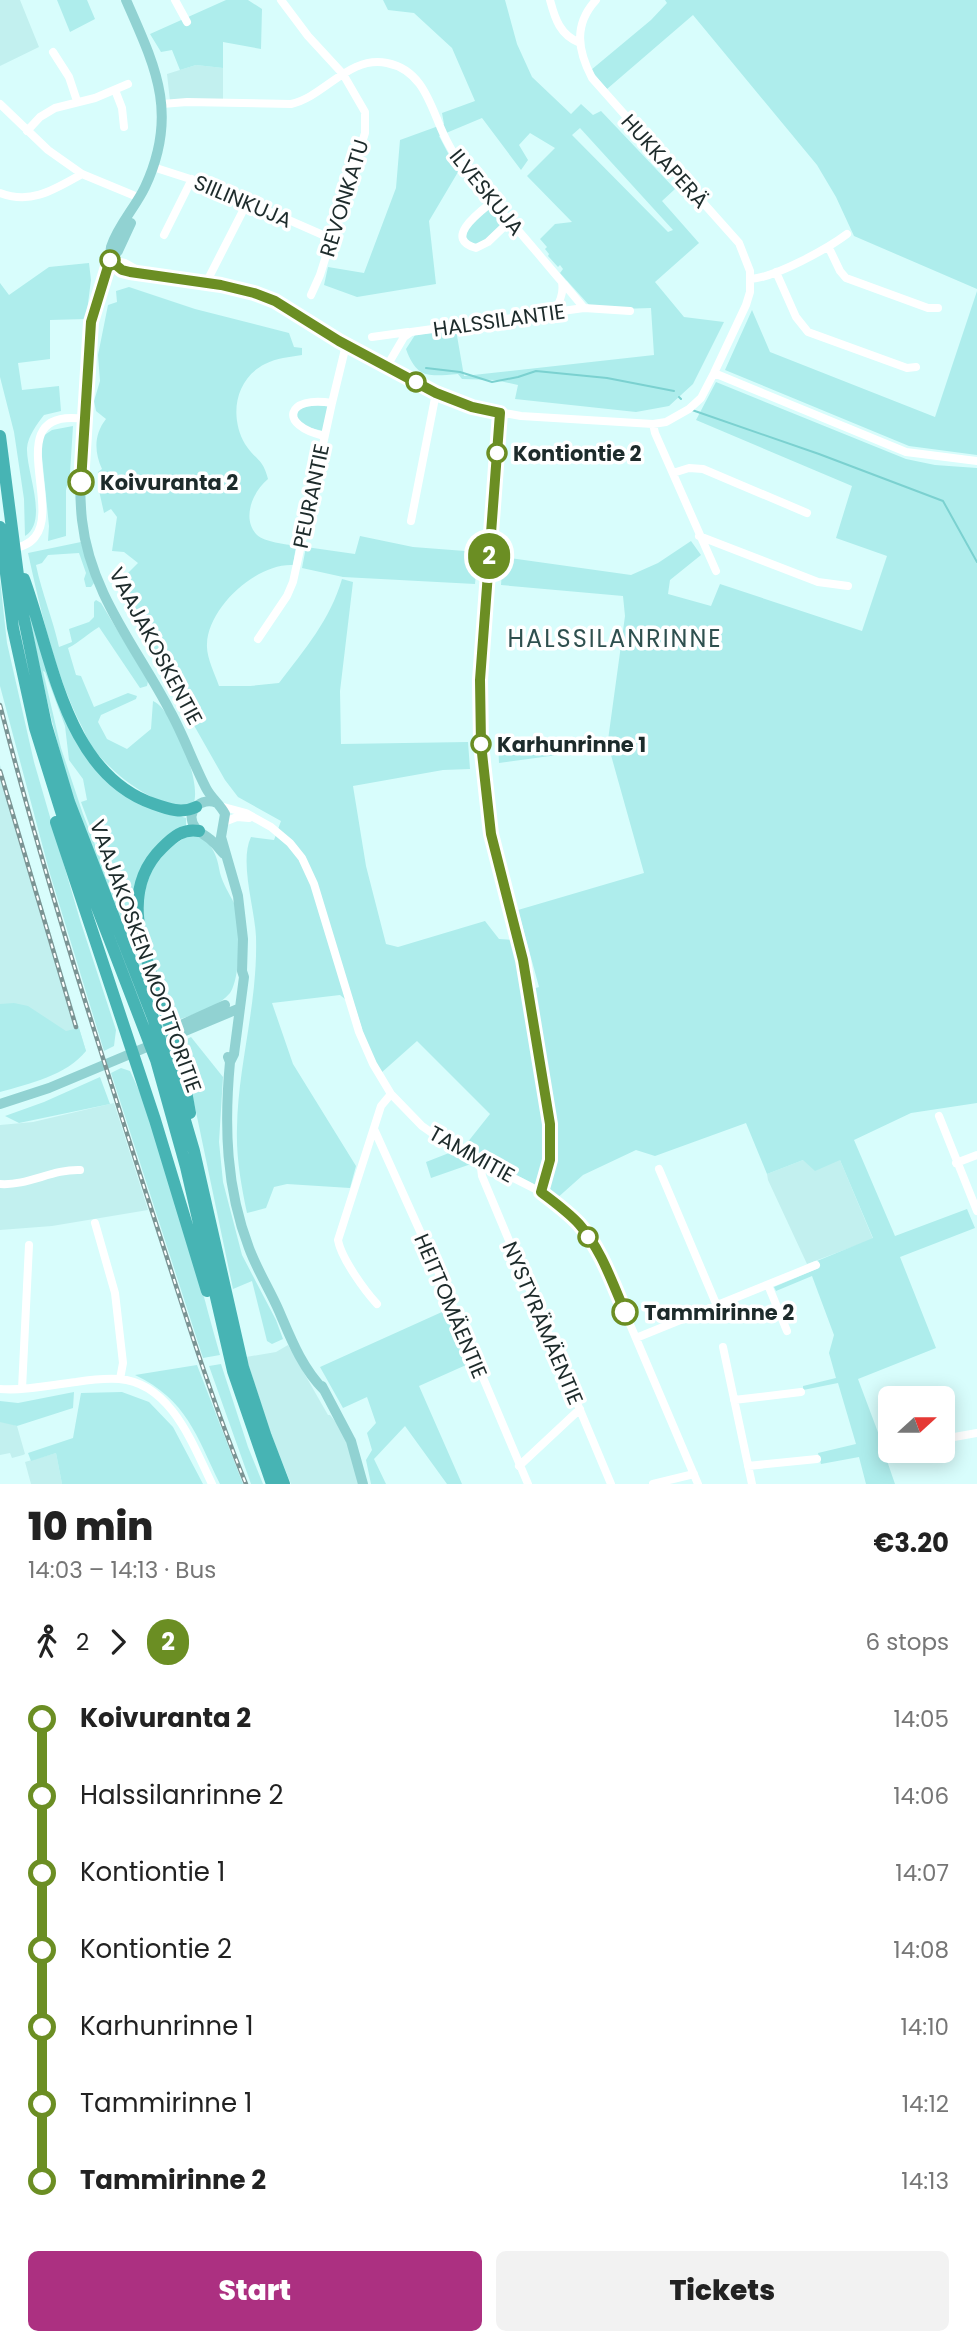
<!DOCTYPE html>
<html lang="en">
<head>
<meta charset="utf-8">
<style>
	body { margin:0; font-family:Poppins,sans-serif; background:#f2f2f2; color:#222; height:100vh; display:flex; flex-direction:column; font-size:26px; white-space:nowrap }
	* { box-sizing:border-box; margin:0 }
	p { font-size:23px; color:#767676 }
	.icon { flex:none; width:38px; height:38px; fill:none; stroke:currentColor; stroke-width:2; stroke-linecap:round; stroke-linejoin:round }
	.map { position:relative; height:1484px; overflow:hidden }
	.details { display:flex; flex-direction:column; background:#fff; flex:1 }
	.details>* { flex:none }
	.badge { padding:0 14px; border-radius:23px; font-size:24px; line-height:46px }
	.needle { width:46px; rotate:69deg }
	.buttons { position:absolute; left:878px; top:1386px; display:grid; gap:14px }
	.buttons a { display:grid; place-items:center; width:77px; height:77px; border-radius:10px; background:#fff; box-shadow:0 4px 18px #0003; font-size:35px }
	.map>.badge { position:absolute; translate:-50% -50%; box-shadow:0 0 0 4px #fff }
	.legs { display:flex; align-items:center; gap:10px; height:77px; padding:0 28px; font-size:23px }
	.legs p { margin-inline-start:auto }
	.overview { display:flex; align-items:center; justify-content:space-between; height:119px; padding:0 28px }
	h1 { font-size:38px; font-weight:800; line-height:52px }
	.action { display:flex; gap:14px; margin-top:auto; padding:14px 28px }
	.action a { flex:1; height:80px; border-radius:10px; background:#ac3081; color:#fff; font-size:28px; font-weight:800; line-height:80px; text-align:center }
	.action a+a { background:#f2f2f2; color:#222 }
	ul { padding:0 28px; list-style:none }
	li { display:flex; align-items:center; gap:24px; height:77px; font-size:26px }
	li i { display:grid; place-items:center; width:10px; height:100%; margin:0 9px; background:currentColor }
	li i::after { content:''; width:18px; height:18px; margin:-9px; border:5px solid; border-radius:50%; background:#fff }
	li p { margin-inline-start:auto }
	li:first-child i { background:linear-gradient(#0000 50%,currentColor 0) }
	li:last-child i { background:linear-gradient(currentColor 50%,#0000 0) }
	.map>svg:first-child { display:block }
	.built { fill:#c2f0ef }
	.green { fill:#aeedec; fill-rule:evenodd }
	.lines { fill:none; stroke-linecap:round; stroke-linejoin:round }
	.stream { stroke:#7bd1d0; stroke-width:2 }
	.minor { stroke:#fff; stroke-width:8 }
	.major { stroke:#91d2d2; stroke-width:10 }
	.highway { stroke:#47b4b4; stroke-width:12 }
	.rail-casing { stroke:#7b9494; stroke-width:4.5 }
	.rail { stroke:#fff; stroke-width:2; stroke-dasharray:5; stroke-linecap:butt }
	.line-1-casing { stroke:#fff; stroke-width:16 }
	.line-1 { stroke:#6b8e23; stroke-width:10 }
	.stop-1-dot { fill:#fff; stroke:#6b8e23; stroke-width:3.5 }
	.labels { text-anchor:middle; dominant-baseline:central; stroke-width:7; stroke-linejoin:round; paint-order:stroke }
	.street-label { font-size:21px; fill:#1d2b2b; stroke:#fff }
	.stop-label { font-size:21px; font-weight:bold; fill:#1d2b2b; stroke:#fff; text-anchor:start }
	.quarter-label { font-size:24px; letter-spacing:2px; fill:#2f504f; stroke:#fff }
</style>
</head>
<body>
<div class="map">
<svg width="977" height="1484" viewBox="0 0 977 1484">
	<rect width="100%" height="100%" fill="#d8fdfc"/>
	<path class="built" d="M 0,0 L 20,0 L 39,47 L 0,66 Z
		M 196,65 L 223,68 L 223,100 L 170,101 L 167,74 Z
		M 0,765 L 86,1051 L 0,1073 Z
		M 114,1103 L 148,1210 L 52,1226 L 0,1230 L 0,1125 L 33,1122 Z
		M 803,1160 L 840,1160 L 873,1239 L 807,1264 L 768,1180 L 767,1174 Z
		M 288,1345 L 328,1415 L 330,1415 L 342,1430 L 353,1460 L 359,1484 L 291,1484 L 270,1432 L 246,1357 L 276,1352 Z
		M 3,1421 L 17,1426 L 25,1454 L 23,1455 L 12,1458 L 10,1453 L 0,1455 L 0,1422 Z
		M 56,1453 L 62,1484 L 31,1484 L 25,1462 Z"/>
	<path class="green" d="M 57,0 L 87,0 L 95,19 L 70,32 Z
		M 226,0 L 248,0 L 262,9 L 261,49 L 223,42 L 223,68 L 196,65 L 180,70 L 172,50 L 161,52 L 150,34 Z
		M 383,0 L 505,0 L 517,44 L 532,77 L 571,114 L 581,104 L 593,115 L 601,111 L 675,189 L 662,201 L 699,243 L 655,282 L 684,317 L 724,322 L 693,384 L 669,406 L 636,412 L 515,399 L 518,385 L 495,380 L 462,379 L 458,374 C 430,376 417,380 406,349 L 415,335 L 456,330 L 464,376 L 654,355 L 651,308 L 619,309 L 589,305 L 560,273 L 563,269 L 560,265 L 558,267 L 548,256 L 549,254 L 545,249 L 547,247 L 540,239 L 555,224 L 572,222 L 527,176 L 555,148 L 530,133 L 519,145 L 528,160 L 521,170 L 482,118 L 439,136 L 458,172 L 429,221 L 436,284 L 357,297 L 324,285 L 328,267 L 364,273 L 396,188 L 400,140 L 444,124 L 442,113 L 475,101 L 452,48 L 414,13 L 388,10 ZM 580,128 L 673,230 L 668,232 L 572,135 Z
		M 665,0 L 977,0 L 977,289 L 854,236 L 836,197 L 817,165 L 693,15 L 607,89 L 591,70 L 651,20 L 667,3 Z
		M 492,202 L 510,221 L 488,242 L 469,246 L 463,230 Z
		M 89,263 L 91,280 L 86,319 L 50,320 L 50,359 L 18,363 L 22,390 L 59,386 L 61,411 L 44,415 C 37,424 28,436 27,448 C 26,472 49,521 25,536 L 24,499 L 14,432 L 0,377 L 0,283 L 9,295 L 49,267 Z
		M 129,287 L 195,309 L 289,333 L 294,347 L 302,348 L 302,355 C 289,357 277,358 265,364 C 235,379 229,416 245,444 C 255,460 263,458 268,479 C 253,491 241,519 257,535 C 265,542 285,544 296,546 L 293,565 C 257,563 208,607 207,644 C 206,657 215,674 219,686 L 250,686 L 279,683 C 305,649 330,620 342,579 L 353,582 L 340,691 L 341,744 L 468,742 L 470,769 L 443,770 L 353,786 L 366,866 L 386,944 L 398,947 L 485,921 L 499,939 L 514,940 L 526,991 L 539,987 L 518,910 L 644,873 L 609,748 L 499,763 L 498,741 L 551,744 L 608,740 L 625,616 L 623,596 L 501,585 L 503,557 L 631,575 L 658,563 L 691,541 L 701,555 L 670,580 L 668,594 L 711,606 L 720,584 L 862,631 L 887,556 L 836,538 L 852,486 L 696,420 L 716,382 L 906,459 L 935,465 L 977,468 L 977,1103 L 911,1113 L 854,1140 L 895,1236 L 967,1209 L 975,1228 L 900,1257 L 936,1348 L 858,1379 L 882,1443 L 891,1443 L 891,1451 L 902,1451 L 885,1455 L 895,1484 L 866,1484 L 859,1457 L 821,1464 L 818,1453 L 856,1444 L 838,1383 L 803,1390 L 803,1386 L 836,1378 L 829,1353 L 834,1335 L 812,1276 L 776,1291 L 774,1287 L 819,1268 L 817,1261 L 873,1238 L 840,1160 L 815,1171 L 803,1160 L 767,1174 L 746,1123 L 655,1156 L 636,1150 L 583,1175 L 555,1200 L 530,1182 L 463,1148 L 490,1114 L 417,1041 L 381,1073 L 369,1051 L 355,1007 L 340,995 L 272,1003 L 293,1064 L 356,1166 L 350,1188 L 287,1184 L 274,1187 L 266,1208 L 247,1213 C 241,1184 236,1157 237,1128 C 238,1064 258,1004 256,937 C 255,909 239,862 251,837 L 274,840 L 281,821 L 238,797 L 225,780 L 162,669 L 119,582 L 138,563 L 124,552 L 112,551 L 117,517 L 111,509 L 104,513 L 98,486 L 98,472 L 102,469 C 94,452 94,434 106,419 L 96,411 L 94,401 L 100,381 L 98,355 L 108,305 L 117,302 L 116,291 Z
		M 977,291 L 977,455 L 909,446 L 725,370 L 752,310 L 770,352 L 935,417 Z
		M 308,404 L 328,406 L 323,431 L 303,426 L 297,417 L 298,410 Z
		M 73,426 L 70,473 L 66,490 L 66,536 L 48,541 L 49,526 L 41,447 L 43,436 L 52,430 Z
		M 360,536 L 413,547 L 478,552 L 475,584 L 343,577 L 302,568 L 306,547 L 355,554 Z
		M 81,542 L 94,583 L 91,587 L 86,587 L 84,579 L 86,573 L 79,553 L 48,555 L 42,563 L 36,565 C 42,594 53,619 59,647 L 72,642 L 69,629 L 89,622 L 94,617 L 94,602 L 96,600 L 101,603 L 148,681 L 147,686 L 140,688 L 99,627 C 87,634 80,642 68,648 L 76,675 L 81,676 L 94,707 L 128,693 L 137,696 L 136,699 L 101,715 L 98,722 L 107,739 L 127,749 L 151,729 L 153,701 C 173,709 201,781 194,802 C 180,809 161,803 148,795 C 128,784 110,769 95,751 C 89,744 86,735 82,727 C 55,674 41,612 28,553 Z
		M 0,580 L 7,643 L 34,762 L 80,920 L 116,1030 L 114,1046 L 104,1051 L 50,874 L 0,686 Z
		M 24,586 L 94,768 L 170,813 L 186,818 L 186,827 L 136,889 L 164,1024 L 182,1088 L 74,800 C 52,730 37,659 24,586 ZM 43,671 L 45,672 L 65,726 L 69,760 L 83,779 L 87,800 L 81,802 L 103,861 L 122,903 L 124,907 L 128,905 L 127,923 L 131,932 L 130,935 L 83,814 L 61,748 Z
		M 190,835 C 197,836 204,838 209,844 C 216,853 218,862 220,873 C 223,884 229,893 234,903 C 241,919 241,978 230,993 C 218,1008 190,1015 173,1022 C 151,959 112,875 190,835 Z
		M 14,1003 L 28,1006 L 66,1031 L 79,1028 L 86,1051 C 67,1075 29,1084 0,1092 L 0,1004 Z
		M 191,1037 L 223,1077 L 219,1142 L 223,1182 L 242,1255 L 276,1320 L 283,1339 L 272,1344 L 267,1341 L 252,1281 L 233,1289 L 195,1107 L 179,1043 Z
		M 121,1068 L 130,1071 C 172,1158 193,1262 220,1355 L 203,1358 L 111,1073 Z
		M 100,1077 L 110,1104 L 19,1123 L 5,1116 L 44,1102 Z
		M 449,1153 L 471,1164 L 431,1178 L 426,1162 Z
		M 453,1307 L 475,1361 L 419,1386 L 462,1484 L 447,1484 L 405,1426 L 374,1459 L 386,1484 L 371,1484 L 366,1460 L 372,1450 L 367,1433 L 376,1423 L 367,1397 L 343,1408 L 320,1367 Z
		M 221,1364 L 248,1447 L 263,1484 L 251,1484 L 209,1366 Z
		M 197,1365 L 243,1484 L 220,1484 C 196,1435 187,1400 135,1375 Z
		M 74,1392 L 73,1408 L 17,1426 L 0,1422 L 0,1401 L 18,1403 Z
		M 122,1392 L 149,1402 L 173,1427 L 203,1484 L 62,1484 L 56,1453 L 31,1461 L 28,1453 L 73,1438 L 81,1393 Z"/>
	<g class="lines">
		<path class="stream" d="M 426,368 L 460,372 L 492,382 L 518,377 L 536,371 L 607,378 L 674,391
			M 679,397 L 681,399
			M 692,410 L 819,454 L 943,501 L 977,562"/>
		<path class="minor" d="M 175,0 L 187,22
			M 281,0 L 308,36 L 343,74 L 365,112 L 365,133 L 320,275 L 311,295
			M 550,0 C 555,19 560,35 580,43
			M 53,52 L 69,77 L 77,101
			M 115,90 L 122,108 L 124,127
			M 0,104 L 48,150 L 82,174 L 140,198
			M 162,104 L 187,102 L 291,104 C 324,97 349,55 387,63 C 428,71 432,116 449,145 C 464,174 487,197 509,220 C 527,240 544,261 562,282 C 564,294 560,303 552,313
			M 27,131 L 40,117 L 55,108 L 95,98 L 128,84
			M 153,167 L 209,185 L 332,239
			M 0,193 C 32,205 55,189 82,174
			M 492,202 C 481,211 442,239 476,248 L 488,242 L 510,221
			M 164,235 L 192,179
			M 829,248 L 840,271 L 846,278 L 928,308 L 938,308
			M 110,260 L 122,270 L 130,272 L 221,285 L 266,298 L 346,345 L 436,393 L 472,407 L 521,416 L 653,424 L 666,422 L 689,409 L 701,398 L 714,373 L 746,305 L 750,292 L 750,271 L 739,243 L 592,78 C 578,51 573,25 596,0
			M 111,260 L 125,263 L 141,272
			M 776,272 L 796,317 L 808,332 L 907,368 L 916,367
			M 751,279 C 776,277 827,249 847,234
			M 206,283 L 248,201
			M 564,284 L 584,308
			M 372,337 L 408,332
			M 387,366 L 404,337 L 411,332 L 584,308 L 630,311
			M 714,373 L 906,452 L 977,461
			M 501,413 L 480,680 L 481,744 L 491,834 L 526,975 L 550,1124 C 552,1147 552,1171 541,1192
			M 653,424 L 655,433 L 716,571
			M 324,436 C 277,425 287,395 332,403
			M 673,473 L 689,468 L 703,469 L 807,513
			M 411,521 L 436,393
			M 699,536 L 818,582 L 848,586
			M 11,549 C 20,547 29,545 35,537 C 62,505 0,407 84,419
			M 258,639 L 287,596 L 293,582 L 332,403 L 346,345
			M 220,806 L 246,813 L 271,827 L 290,843 L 302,858 L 314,884 L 359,1032 L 373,1064 L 391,1094 L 422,1126 L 452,1147 L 541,1192 L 584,1231 L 606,1268 L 698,1484
			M 224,822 L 237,817 L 249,818
			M 939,1116 L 977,1211
			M 374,1129 L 437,1269 L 528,1484
			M 484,1161 L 481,1168 L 482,1176 L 611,1484
			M 956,1163 L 977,1155
			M 659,1169 L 717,1306
			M 0,1184 C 28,1186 52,1169 80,1170
			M 95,1223 L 115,1293 L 123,1363 L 120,1379
			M 768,1285 L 787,1331
			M 377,1304 C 365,1291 341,1258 338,1240 L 381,1106 L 391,1094
			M 636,1338 L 816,1265
			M 723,1347 L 752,1484
			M 0,1389 C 25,1391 50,1385 76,1382 C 89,1380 105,1378 119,1379 C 171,1383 193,1445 212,1484
			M 22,1389 L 29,1245
			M 734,1400 L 801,1392
			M 943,1439 L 977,1433
			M 519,1466 L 580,1409
			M 748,1466 L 817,1459
			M 653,1484 L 694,1474"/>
		<path class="major" d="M 126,0 C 156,68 179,114 145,187 C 135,208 118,225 111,247 C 110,252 111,258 109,263 C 103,281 95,299 92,319 C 87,348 86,379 84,408 C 82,445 78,483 82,520 C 90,593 137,648 170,711 C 184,736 193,763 206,788 C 211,798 220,804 225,814 L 221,837 L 238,896 L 243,939 L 242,971 L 244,977 L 234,1054 L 230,1062
			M 110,260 L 118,251 L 131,223
			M 217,803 C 202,796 184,811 195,827 C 199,833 207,836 212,841 C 217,845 220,850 224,854
			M 170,1030 L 225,1005
			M 228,1057 L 230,1062 C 224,1126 226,1188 249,1248 C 257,1270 270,1290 279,1311 C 291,1339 302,1368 324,1390
			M 0,1104 L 49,1088 L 240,1008
			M 322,1386 L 351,1441 L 363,1484"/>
		<path class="highway" d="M 0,436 L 23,614 L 46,725 L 69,802 L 153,1018 L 177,1093 L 194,1151 L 243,1367 L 266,1437 L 284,1484
			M 0,527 L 13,628 L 35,728 L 65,824 L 156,1060 L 186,1167 L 233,1371 L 272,1484
			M 24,579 C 52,655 65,774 154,804 C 168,809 182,814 196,807
			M 56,822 L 155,1120 L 207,1291
			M 190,1113 C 185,1083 178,1053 169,1024 C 152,969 112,897 162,848 C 173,837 183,828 199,831"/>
		<defs>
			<path id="rail" d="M 0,705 C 42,869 94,1031 146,1193 C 178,1290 207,1389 246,1484
				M 0,771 L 76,1027"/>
		</defs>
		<use href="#rail" class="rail-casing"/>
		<use href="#rail" class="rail"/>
	</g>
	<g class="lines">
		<defs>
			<path id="line-1" d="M 81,482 L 91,322 L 110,260 L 122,270 L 130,272 L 221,285 L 254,293 L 275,301 L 339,341 L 436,393 L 472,407 L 500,413 L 480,680 L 481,744 L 491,834 L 523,960 L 550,1124 L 550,1160 L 541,1192 C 554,1202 568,1212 579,1224 C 601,1249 612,1282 625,1312"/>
		</defs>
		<use href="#line-1" class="line-1-casing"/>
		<use href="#line-1" class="line-1"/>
	</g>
	<g class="stop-1-dot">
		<circle cx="110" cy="260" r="9"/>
		<circle cx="416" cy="382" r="9"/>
		<circle cx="497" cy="453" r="9"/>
		<circle cx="81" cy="482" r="12"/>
		<circle cx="481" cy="744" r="9"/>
		<circle cx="588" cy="1237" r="9"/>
		<circle cx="625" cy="1312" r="12"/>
	</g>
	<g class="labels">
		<g class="street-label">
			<text transform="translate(665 161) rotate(48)">HUKKAPERÄ</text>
			<text transform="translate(487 192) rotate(51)">ILVESKUJA</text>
			<text transform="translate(344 198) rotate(-73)">REVONKATU</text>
			<text transform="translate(243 201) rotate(23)">SIILINKUJA</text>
			<text transform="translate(499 320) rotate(-8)">HALSSILANTIE</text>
			<text transform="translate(311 496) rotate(-78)">PEURANTIE</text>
			<text transform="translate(156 646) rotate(62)">VAAJAKOSKENTIE</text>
			<text transform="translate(146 956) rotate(70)">VAAJAKOSKEN MOOTTORITIE</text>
			<text transform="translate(472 1154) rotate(29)">TAMMITIE</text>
			<text transform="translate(451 1306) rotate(67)">HEITTOMÄENTIE</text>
			<text transform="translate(543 1323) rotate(67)">NYSTYRÄMÄENTIE</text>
		</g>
		<g class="stop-label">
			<text x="513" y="453">Kontiontie 2</text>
			<text x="100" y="482">Koivuranta 2</text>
			<text x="497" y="744">Karhunrinne 1</text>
			<text x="644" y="1312">Tammirinne 2</text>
		</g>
		<g class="quarter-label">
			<text x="615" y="638">HALSSILANRINNE</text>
		</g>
	</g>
</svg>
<div class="buttons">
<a><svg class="needle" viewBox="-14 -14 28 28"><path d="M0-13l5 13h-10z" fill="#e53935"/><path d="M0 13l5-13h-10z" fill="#767676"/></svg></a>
</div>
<b class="badge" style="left:489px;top:556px;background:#6b8e23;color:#fff">2</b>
</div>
<section class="details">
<div class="overview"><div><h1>10 min</h1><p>14:03 – 14:13 · Bus</p></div><b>€3.20</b></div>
<div class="legs"><svg class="icon" aria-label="walk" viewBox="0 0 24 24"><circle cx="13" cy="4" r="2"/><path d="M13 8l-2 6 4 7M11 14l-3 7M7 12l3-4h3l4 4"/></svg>2<svg class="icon" aria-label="forward" viewBox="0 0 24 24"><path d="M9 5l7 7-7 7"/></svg><b class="badge" style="background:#6b8e23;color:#fff">2</b><p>6 stops</p></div>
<ul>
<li><i style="color:#6b8e23"></i><b>Koivuranta 2</b><p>14:05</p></li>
<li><i style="color:#6b8e23"></i><span>Halssilanrinne 2</span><p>14:06</p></li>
<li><i style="color:#6b8e23"></i><span>Kontiontie 1</span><p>14:07</p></li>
<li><i style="color:#6b8e23"></i><span>Kontiontie 2</span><p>14:08</p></li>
<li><i style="color:#6b8e23"></i><span>Karhunrinne 1</span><p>14:10</p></li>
<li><i style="color:#6b8e23"></i><span>Tammirinne 1</span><p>14:12</p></li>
<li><i style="color:#6b8e23"></i><b>Tammirinne 2</b><p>14:13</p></li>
</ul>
<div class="action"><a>Start</a><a>Tickets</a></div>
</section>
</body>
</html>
